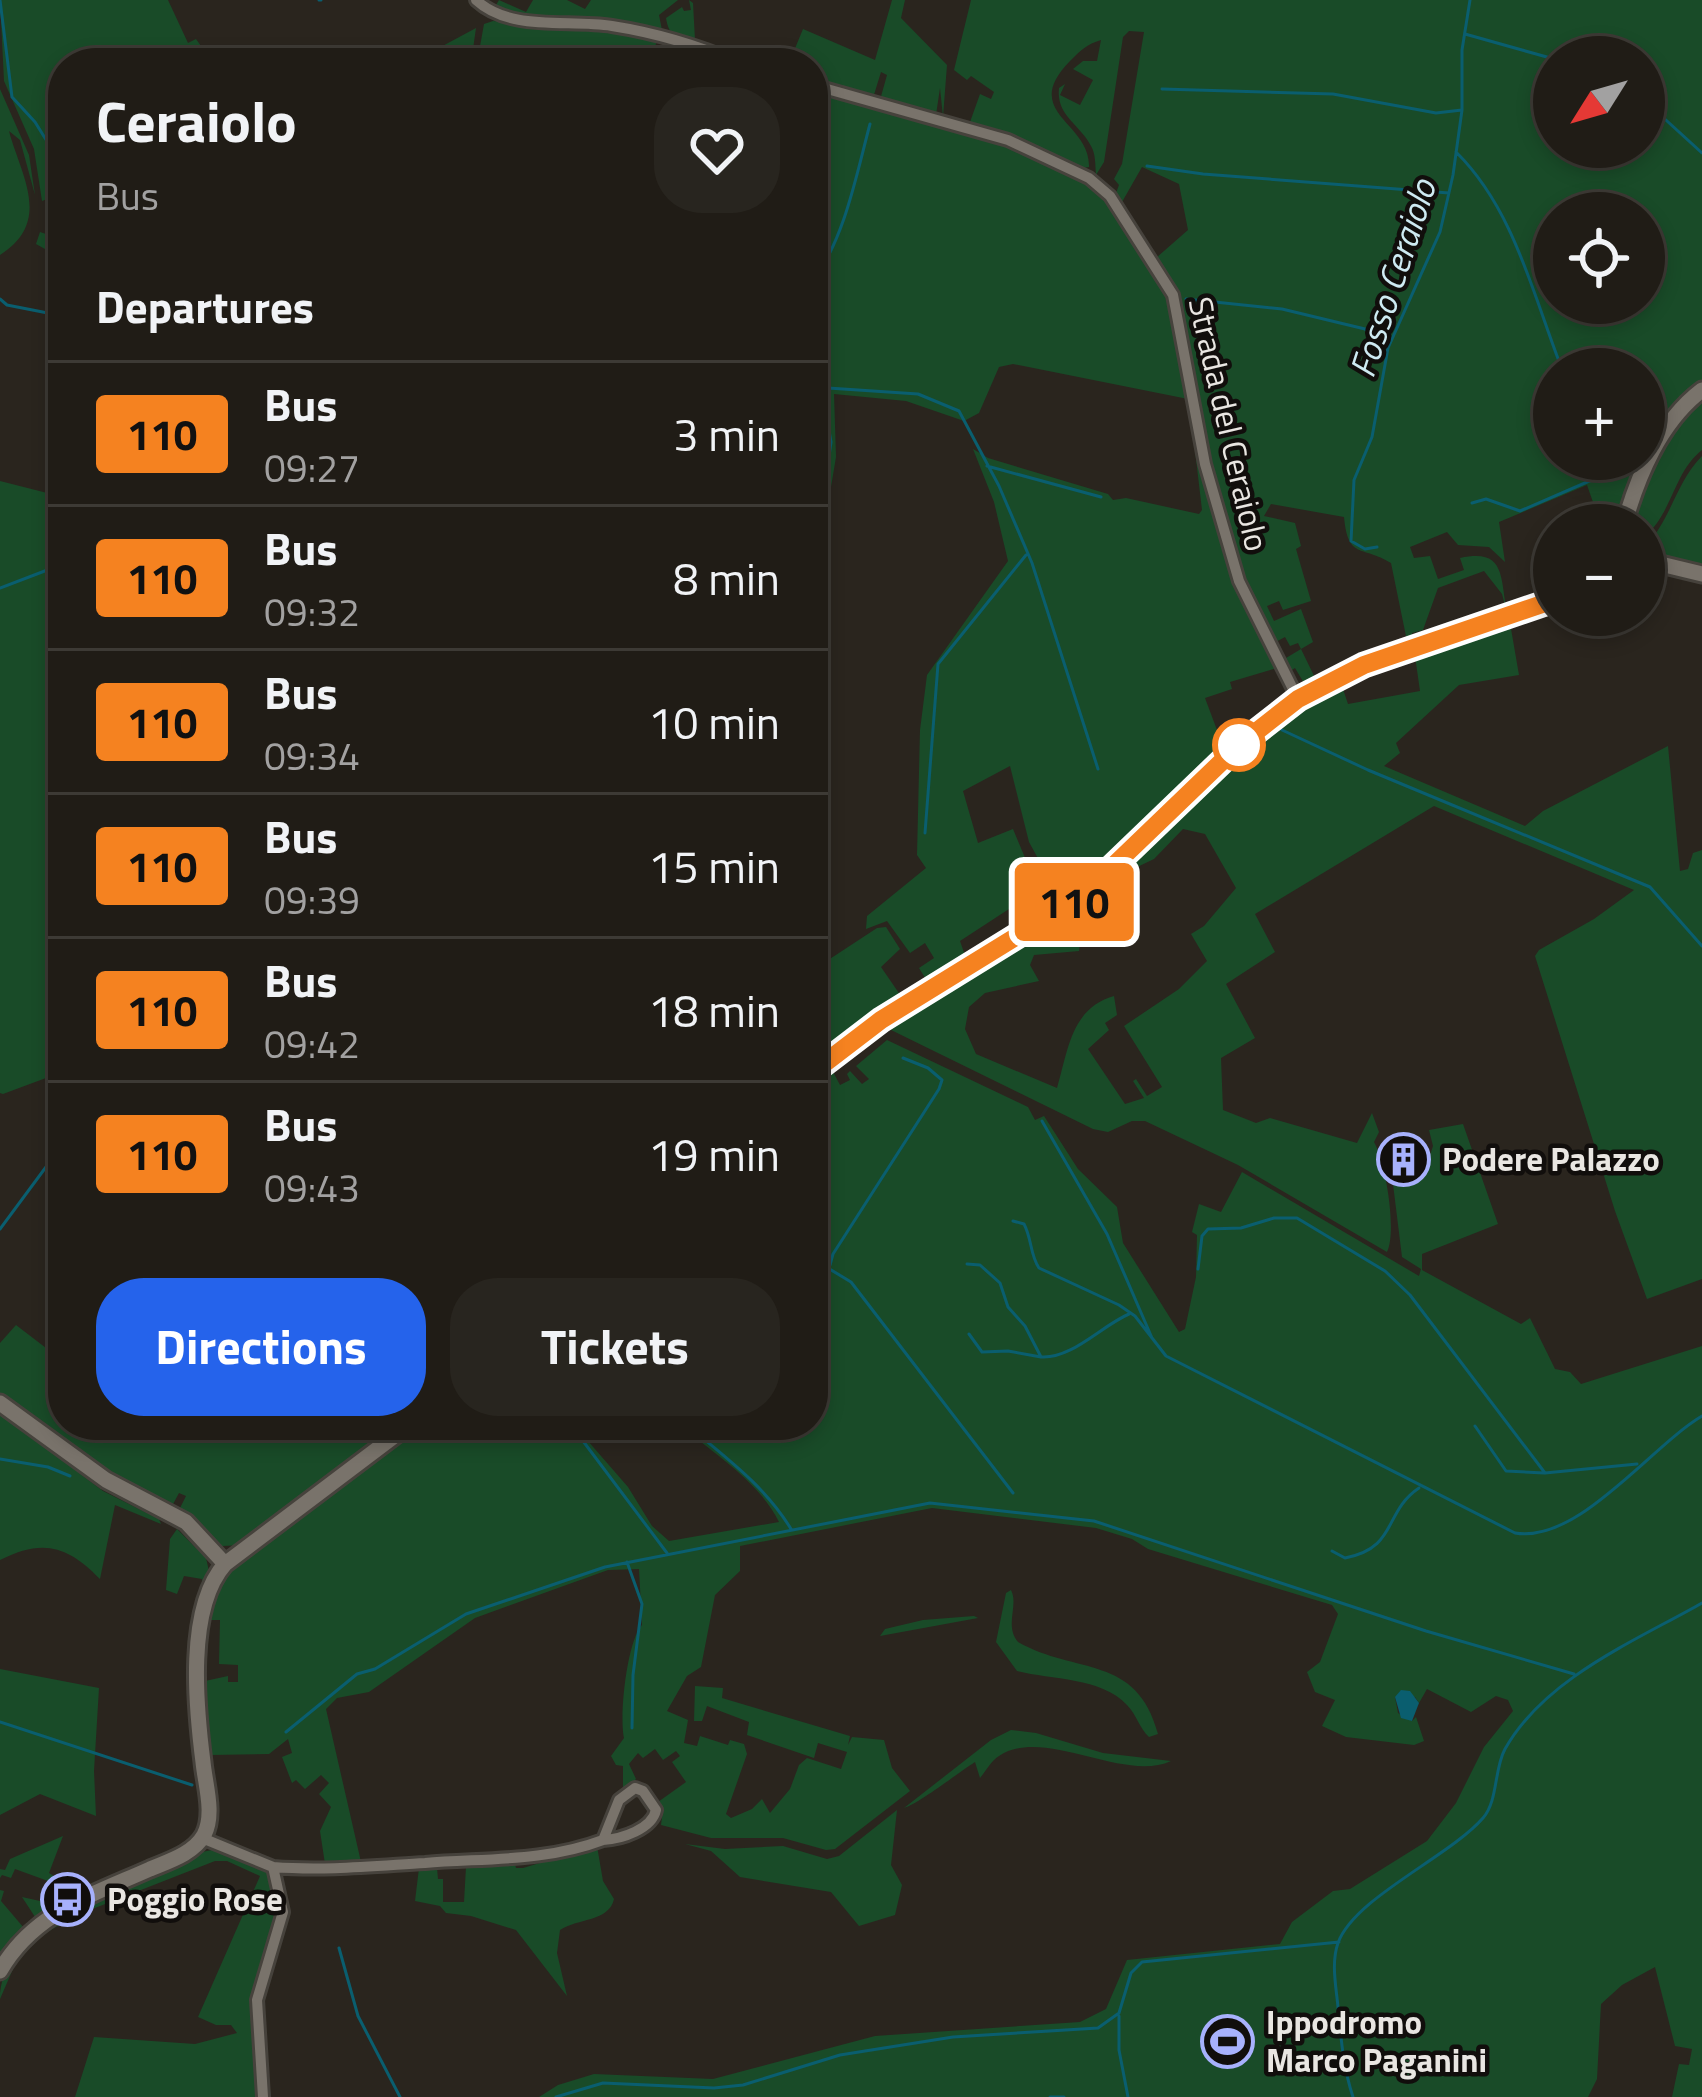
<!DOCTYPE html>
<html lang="en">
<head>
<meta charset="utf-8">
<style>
	body { margin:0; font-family:"Titillium Web",sans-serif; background:#28251f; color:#f1f3f6; height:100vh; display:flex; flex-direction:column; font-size:45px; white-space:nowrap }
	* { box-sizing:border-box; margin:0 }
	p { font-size:39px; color:#a2a1a1 }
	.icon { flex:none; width:66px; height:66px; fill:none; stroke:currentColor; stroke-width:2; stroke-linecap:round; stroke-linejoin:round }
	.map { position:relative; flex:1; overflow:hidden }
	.panel { position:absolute; left:48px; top:48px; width:780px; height:1392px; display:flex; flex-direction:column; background:#201c16; border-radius:48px; box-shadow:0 6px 18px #0003,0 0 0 3px #3d3a35 }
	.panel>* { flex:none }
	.badge { padding:0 24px; border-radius:9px; font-size:42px; line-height:78px }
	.needle { width:78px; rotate:233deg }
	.buttons { position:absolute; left:1533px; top:36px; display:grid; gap:24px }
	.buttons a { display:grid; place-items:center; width:132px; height:132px; border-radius:50%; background:#201c16; box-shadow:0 6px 18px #0003,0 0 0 3px #3d3a35; font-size:60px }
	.map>.badge { position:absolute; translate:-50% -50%; box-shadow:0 0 0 6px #fff }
	h2 { padding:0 48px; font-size:45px; line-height:108px }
	.round { display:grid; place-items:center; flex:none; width:126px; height:126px; border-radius:48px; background:#28251f }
	.overview { display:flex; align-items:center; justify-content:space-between; height:204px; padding:0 48px }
	h1 { font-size:57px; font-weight:700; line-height:90px }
	.button { display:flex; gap:24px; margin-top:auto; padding:24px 48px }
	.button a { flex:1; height:138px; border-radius:48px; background:#2563eb; color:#fff; font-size:48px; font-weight:700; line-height:138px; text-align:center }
	.button a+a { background:#28251f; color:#f1f3f6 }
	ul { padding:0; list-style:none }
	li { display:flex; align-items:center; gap:36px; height:144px; padding:0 48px; border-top:3px solid #3d3a35 }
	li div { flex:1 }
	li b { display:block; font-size:45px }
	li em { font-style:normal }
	li .badge { min-width:132px; font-weight:700; text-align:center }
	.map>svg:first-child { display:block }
	.green { fill:#194b28; fill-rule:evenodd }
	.water { fill:#0a5e6f }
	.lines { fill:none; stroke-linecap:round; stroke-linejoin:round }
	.stream { stroke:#0a5e6f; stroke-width:3 }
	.street-casing { stroke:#46423c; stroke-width:16 }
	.secondary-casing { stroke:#46423c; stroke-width:21 }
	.street { stroke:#79736b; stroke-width:10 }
	.secondary { stroke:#79736b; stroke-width:15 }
	.line-casing { stroke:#fff; stroke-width:27 }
	.line { stroke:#f58220; stroke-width:18 }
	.stop-dot { fill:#fff; stroke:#f58220; stroke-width:6 }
	.labels { text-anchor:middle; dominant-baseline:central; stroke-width:9; stroke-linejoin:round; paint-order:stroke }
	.street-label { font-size:33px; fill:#e9e6e2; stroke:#110e0c }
	.poi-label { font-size:33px; font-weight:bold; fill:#e9e6e2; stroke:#110e0c; text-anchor:start }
	.water-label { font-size:36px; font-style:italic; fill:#ceeaf2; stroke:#110e0c }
</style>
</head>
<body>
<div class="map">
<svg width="1702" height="2097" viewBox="0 0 1702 2097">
	<rect width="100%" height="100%" fill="#2a251e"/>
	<path class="green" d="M 0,0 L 168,0 L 188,43 L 196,39 L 213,63 L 63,63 L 63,193 L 42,201 L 34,149 L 4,81 Z
		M 499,0 L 526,12 L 533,0 L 567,0 L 585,9 L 591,0 L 678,0 L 659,15 L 662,30 L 658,32 L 516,16 L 495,7 Z
		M 689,0 L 693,3 L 695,40 C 676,36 669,37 666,18 L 682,7 L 684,11 L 691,10 Z
		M 892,0 L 905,0 L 901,18 L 947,65 L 943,117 L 940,88 L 936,115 L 880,100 L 887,75 L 881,72 L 873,98 L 813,81 L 813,63 L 789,63 L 803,29 L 875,60 Z
		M 971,0 L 1702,0 L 1702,384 L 1644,457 L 1644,369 L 1554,369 L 1554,459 L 1643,459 L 1618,525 L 1601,525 L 1587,485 L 1499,522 L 1505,562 L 1489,547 L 1458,545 L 1447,532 L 1410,547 L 1414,558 L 1430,556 L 1438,579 L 1464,570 L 1460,558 C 1506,548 1500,577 1507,613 L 1502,594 L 1484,571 L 1438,588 L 1423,630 L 1412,633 L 1413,645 L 1408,646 L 1391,563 C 1362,545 1348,560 1344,517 L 1271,504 L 1264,516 L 1295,523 L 1301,546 L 1296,549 L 1311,601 L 1283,610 L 1279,601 L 1267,606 L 1274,621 L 1301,609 L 1313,642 L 1301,649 L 1317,682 L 1299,693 L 1297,689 L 1304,683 L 1295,668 L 1287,673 L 1281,661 L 1301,649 L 1298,643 L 1290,646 L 1285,637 L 1272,644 L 1251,603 L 1209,462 L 1179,295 L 1156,258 L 1188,230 L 1179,184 L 1142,167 L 1122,202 L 1116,193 L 1119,185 L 1114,179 L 1122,164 L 1144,32 L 1129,31 L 1123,37 L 1104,162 L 1096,175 C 1095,166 1096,154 1091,146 C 1080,124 1056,116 1059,88 L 1065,84 L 1060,95 L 1080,105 L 1093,80 L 1073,69 L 1083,61 L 1097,61 L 1101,40 C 1087,44 1080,51 1070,61 C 1019,113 1091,122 1089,167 L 1078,169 L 1008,134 L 970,122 L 980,94 L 991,99 L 994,92 L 971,76 L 967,80 L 954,70 ZM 1554,57 L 1644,57 L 1644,147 L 1554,147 ZM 1554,213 L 1644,213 L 1644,303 L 1554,303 Z
		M 493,21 L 613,29 L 658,39 L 648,63 L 477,63 L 484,24 Z
		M 476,28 L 471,63 L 411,63 Z
		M 0,89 L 29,155 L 35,195 L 20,140 L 9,131 C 21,176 53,221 0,255 Z
		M 813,89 L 1005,143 L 1090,185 L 1106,198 L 1167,292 L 1188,399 L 1013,364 L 999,367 L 979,413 L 964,421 L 906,401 L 834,394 L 836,457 L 829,499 L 830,525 L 826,560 L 816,572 L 813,590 L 813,514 L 823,465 L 813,415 Z
		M 63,216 L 63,259 L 36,244 L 40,232 L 49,235 L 54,219 Z
		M 1702,403 L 1702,450 C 1673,473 1673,513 1644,537 L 1644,525 L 1631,525 C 1640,484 1667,427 1702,403 Z
		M 1192,425 L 1235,582 L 1277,668 L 1230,682 L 1232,689 L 1205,698 L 1217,730 L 1238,718 L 1248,729 L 1063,904 L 1029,842 L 1010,766 L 963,791 L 978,843 L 1013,829 L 1044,903 L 1016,920 L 1009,909 L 960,941 L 968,964 L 929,984 L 919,968 L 934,958 L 925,943 L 910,953 L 887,921 L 866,929 L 867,916 L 926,868 L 917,855 L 920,730 L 927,675 L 1008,561 L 994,502 L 973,449 L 988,458 L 1108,494 L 1113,500 L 1126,498 L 1199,514 L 1202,510 Z
		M 1702,456 L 1702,569 L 1650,556 L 1647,545 C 1672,516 1677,481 1702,456 Z
		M 0,481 L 63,497 L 63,1078 L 54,1075 L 3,1094 L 0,1093 Z
		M 1554,605 L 1554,613 L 1510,623 L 1519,675 L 1459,685 L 1396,743 L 1400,753 L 1384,766 L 1525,826 L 1543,811 L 1668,746 L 1680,871 L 1688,869 L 1693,853 L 1702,850 L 1702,1279 L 1647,1299 L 1615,1211 L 1535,956 L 1539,950 L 1594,919 L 1634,890 L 1434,806 L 1255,914 L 1275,952 L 1226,984 L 1255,1038 L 1221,1058 L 1223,1110 L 1256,1123 L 1270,1118 L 1357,1143 L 1372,1113 L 1379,1132 L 1374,1142 C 1386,1163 1397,1232 1387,1252 L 1238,1165 L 1145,1121 L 1132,1121 L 1108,1132 L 1093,1129 L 887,1028 L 895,1023 L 894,1019 L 1078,908 L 1274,722 L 1341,683 L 1348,704 L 1420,691 L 1415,656 ZM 1183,829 L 1205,834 L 1236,888 L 1204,926 L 1191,934 L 1207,961 L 1179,989 L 1124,1026 L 1162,1087 L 1147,1096 L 1136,1079 L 1133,1081 L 1144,1098 L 1125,1104 L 1088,1049 L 1109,1030 L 1105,1023 L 1117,1015 L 1114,996 C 1071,1008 1068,1051 1057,1088 L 976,1054 L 965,1029 L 969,1007 L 985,993 L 1039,981 L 1030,965 L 1034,955 L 1079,951 L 1083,921 L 1109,920 L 1133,869 L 1154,859 Z
		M 886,927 L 900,949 L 881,967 L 903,999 L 813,1065 L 813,1060 L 826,1050 L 820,1041 L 813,1047 L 813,970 L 877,928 Z
		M 887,1040 L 1028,1107 L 1035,1120 L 1044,1116 L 1078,1169 L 1117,1207 L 1123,1243 L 1179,1332 L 1185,1329 L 1196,1277 L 1197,1235 L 1192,1232 L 1199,1204 L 1221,1212 L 1242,1172 L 1419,1276 L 1421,1269 L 1402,1257 L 1392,1176 L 1422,1180 L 1433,1146 L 1429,1130 L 1463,1124 L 1498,1224 L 1422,1254 L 1422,1270 L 1521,1324 L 1530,1318 L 1555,1369 L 1570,1372 L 1581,1384 L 1702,1346 L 1702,2097 L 1672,2097 L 1679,2064 L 1689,2065 L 1692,2049 L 1675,2046 L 1655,1967 L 1622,1985 L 1601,2004 L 1597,2079 L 1588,2097 L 539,2097 L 558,2085 L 594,2074 L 713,2079 L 875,2036 L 1080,2022 L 1106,2009 L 1127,1960 L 1280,1944 L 1292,1922 L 1333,1891 L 1350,1889 L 1427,1841 L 1456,1803 L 1484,1747 L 1513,1711 L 1508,1700 L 1496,1696 L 1471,1712 L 1427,1689 L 1419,1703 L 1415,1697 L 1395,1697 L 1398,1713 L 1412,1721 L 1416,1717 L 1424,1741 L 1414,1745 L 1346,1737 L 1322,1726 L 1335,1700 L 1315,1692 L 1307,1672 L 1320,1662 L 1338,1614 L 1332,1605 L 1148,1549 L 1132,1539 L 1096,1528 L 932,1508 L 740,1546 L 740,1571 L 715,1595 L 701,1667 L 687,1676 L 667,1711 L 688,1720 L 684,1743 L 697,1746 L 700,1736 L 728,1745 L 730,1740 L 744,1744 L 747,1754 L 726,1814 L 731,1818 L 752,1809 L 762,1799 L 770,1813 L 790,1789 L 799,1765 L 807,1758 L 841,1769 L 847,1752 L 818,1743 L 814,1758 L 747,1735 L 749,1722 L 707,1706 L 702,1721 L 694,1721 L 695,1686 L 723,1688 L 722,1698 L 850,1736 L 848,1745 L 852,1737 L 884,1740 L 892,1768 L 910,1791 L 835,1849 L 826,1850 L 783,1838 L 711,1838 L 661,1825 L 663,1810 L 658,1802 L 686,1782 L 672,1762 L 680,1756 L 676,1751 L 663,1760 L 655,1749 L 643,1758 L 638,1753 L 629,1764 L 636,1779 L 623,1791 L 623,1766 L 616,1765 L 611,1756 L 624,1738 C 619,1716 627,1641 642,1625 L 639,1569 L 608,1570 L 475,1618 L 369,1692 L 337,1698 L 326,1709 L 361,1862 L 325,1864 L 320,1831 L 331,1807 L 319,1794 L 329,1783 L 321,1775 L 305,1789 L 296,1780 L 292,1783 L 282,1757 L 292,1753 L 288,1739 L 269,1754 L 210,1755 L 205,1681 L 228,1676 L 228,1682 L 238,1682 L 238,1665 L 219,1664 L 220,1620 L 206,1620 L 217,1590 L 233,1568 L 335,1492 L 415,1425 L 574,1425 L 628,1487 L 652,1526 L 669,1541 L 779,1522 C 759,1481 714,1454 680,1425 L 813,1425 L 813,1078 L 830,1066 L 840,1085 L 850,1080 L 847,1074 L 850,1071 L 862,1084 L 869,1079 L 856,1066 Z
		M 16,1325 L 63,1361 L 63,1425 L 360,1425 L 374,1447 L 244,1545 L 222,1546 L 179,1510 L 186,1496 L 179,1493 L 172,1506 L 101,1468 L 0,1397 L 0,1343 Z
		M 0,1413 L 103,1491 L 159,1519 L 161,1524 L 115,1505 L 100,1579 C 68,1546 43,1538 0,1560 Z
		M 177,1529 L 206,1558 L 209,1571 L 202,1583 L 202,1579 L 184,1576 L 177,1594 L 166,1590 L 170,1539 Z
		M 1011,1590 C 1019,1606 1004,1625 1018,1642 C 1076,1675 1137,1654 1158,1734 L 1149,1737 C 1139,1728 1137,1715 1127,1705 C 1101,1677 1052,1680 1017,1671 L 996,1642 L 1006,1593 Z
		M 974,1616 L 978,1618 L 880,1636 L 885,1629 L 923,1620 Z
		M 0,1669 L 99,1688 L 94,1771 L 96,1816 L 40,1794 L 0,1815 Z
		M 1011,1730 L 1036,1733 L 1103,1753 L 1171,1761 C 1123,1783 1044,1726 999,1756 C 991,1761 986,1771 980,1778 L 975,1762 C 958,1773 918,1804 904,1808 L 991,1740 Z
		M 897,1810 L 891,1865 L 902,1885 L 895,1915 L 859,1926 L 831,1892 L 740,1877 L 711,1851 L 685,1844 L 725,1849 L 783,1846 L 827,1859 L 839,1856 Z
		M 63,1836 L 49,1873 L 77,1890 L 167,1856 L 37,1920 L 22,1897 L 40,1901 L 48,1881 L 15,1869 L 11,1878 L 2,1875 L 0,1878 L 0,1869 L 5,1870 L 10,1859 Z
		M 597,1846 L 603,1881 L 614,1899 C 609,1922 578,1918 560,1930 L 557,1953 L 567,1996 L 516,1930 L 471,1916 L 446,1913 L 440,1906 L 415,1901 L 419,1868 L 437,1868 L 438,1879 L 443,1879 L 443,1902 L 464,1902 L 466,1867 L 515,1864 L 516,1868 L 523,1868 Z
		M 212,1850 L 267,1869 L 281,1912 L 256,1988 L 259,2097 L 75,2097 L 94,2037 L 195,2044 L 237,2033 L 231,2025 L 216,2025 L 198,2017 L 260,1876 L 227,1861 L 215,1861 L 77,1915 L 42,1935 L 16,1962 L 0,1999 C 0,1931 99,1897 152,1875 C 171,1867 192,1853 212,1850 Z
		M 0,1890 L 4,1891 L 1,1901 L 24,1928 L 0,1959 Z"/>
	<path class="water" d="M 1401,1690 L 1410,1691 L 1419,1703 L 1412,1721 L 1401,1718 L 1395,1697 Z"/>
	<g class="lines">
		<path class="stream" d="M 0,0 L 12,97 L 35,122 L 63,167
			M 319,0 L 321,0
			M 1465,34 L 1554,59
			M 1162,89 L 1333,94 L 1436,113 L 1462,110
			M 1644,100 L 1702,153
			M 1456,152 C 1514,209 1533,295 1562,369
			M 1147,166 L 1203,174 L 1449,193
			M 813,281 C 845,237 856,176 870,124
			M 0,299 L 7,305 L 63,316
			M 1186,299 L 1282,309 L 1365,329 L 1388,348
			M 813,387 L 918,394 L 959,411 L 999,486 L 1032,563 L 1098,769
			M 987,466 L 1101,497
			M 1472,503 L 1486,499 L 1520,511 L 1601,476 L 1600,459
			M 1377,547 L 1365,549 L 1351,541 L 1354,480 L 1372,437 L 1388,348 L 1440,232 L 1453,175 L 1462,110 L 1462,50 L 1470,0
			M 813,571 L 831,442 L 822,389
			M 0,588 L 63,564
			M 1282,730 L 1368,770 L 1650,887 L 1702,946
			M 925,833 L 938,664 L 1026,555
			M 1042,1121 L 1107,1234 L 1152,1338
			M 1013,1221 L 1024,1224 C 1032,1239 1030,1255 1039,1268 L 1119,1305 L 1135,1316 L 1166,1356 L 1515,1533 C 1578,1544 1651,1446 1702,1416
			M 0,1229 L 63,1144
			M 813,1259 L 851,1282 L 1013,1493
			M 967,1264 L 980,1265 L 1000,1283 L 1008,1307 L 1025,1326 L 1041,1357 C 1072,1359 1101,1326 1129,1314
			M 830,1265 L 833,1254 L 939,1089 L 942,1080 L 928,1068 L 903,1058
			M 1198,1269 L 1202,1236 L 1208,1229 L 1241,1228 L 1274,1218 L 1297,1218 L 1385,1271 L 1410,1295 L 1545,1473 L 1637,1464
			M 969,1334 L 982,1352 L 1008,1351 L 1041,1357
			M 571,1425 L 667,1553
			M 687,1425 C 725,1457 765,1486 791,1529
			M 1475,1426 L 1506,1471 L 1544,1473
			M 0,1459 L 48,1467 L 70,1476
			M 1332,1551 L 1345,1558 C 1398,1548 1383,1512 1419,1488
			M 627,1562 L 642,1604 L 633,1675 L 632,1728
			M 0,1722 L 192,1785
			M 286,1732 L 357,1674 L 375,1669 L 466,1614 L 605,1567 L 930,1503 L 1094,1521 L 1426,1631 L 1574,1674
			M 339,1948 L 358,2016 L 400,2097
			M 1119,2016 L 1119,2050 L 1128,2097
			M 267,2071 L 269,2097
			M 556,2097 L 603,2083 L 714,2088 L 743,2085 L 840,2055 L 953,2037 L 1098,2028 L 1119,2013 L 1131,1973 L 1142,1962 L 1339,1942
			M 1050,2097 L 1064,2097
			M 1353,2097 C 1343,2067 1341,2038 1338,2007 C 1336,1986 1331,1963 1338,1943 C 1354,1898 1449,1857 1483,1818 C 1498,1801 1494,1769 1505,1749 C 1545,1678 1635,1641 1702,1603"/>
		<defs>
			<path id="street" d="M 476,0 C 511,32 567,19 612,26 C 657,33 697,45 739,63
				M 813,85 L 1008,140 L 1089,178 L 1110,196 L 1173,295 L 1205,464 L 1239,581 L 1298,699
				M 202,1838 L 273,1867 L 283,1912 L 257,2000 L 263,2097
				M 273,1867 C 324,1871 374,1866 425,1863 C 485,1858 545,1862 603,1840 L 619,1800 L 635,1788 L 643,1791 L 656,1810 C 652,1829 622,1839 603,1840"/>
			<path id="secondary" d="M 1624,525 C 1638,475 1660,422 1702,390
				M 1644,560 L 1702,574
				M 813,1072 L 881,1020 L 1082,896 L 1238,746 L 1298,699 L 1364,665 L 1554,600
				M 0,1403 L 106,1480 L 186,1522 L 225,1564
				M 0,1971 C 33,1913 92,1895 150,1869 C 169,1861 193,1854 204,1835 C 215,1814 205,1784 203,1762 C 196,1707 186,1608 225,1564 L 409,1425"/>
		</defs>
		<use href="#street" class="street-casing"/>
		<use href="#secondary" class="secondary-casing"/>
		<use href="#street" class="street"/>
		<use href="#secondary" class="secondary"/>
	</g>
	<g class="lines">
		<defs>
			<path id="line" d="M 813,1072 L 881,1020 L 1082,896 L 1238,746 L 1298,699 L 1364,665 L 1554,600"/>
		</defs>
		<use href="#line" class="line-casing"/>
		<use href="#line" class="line"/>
	</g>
	<defs>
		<symbol id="building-ring" viewBox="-11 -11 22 22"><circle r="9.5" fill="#110e0c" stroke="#a7b1fc" stroke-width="1.5"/><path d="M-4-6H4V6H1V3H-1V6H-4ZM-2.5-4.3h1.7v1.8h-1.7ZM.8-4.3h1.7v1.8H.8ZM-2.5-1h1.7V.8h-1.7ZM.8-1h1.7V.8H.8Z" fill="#a7b1fc"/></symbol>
		<symbol id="bus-ring" viewBox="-11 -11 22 22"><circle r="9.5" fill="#110e0c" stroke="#a7b1fc" stroke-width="1.5"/><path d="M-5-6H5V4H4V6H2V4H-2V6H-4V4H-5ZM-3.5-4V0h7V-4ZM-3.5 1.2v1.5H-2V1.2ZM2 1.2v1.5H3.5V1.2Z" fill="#a7b1fc"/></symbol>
		<symbol id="stadium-ring" viewBox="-11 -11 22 22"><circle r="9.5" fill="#110e0c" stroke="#a7b1fc" stroke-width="1.5"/><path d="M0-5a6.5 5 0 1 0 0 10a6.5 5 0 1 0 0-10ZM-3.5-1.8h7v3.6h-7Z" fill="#a7b1fc"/></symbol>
	</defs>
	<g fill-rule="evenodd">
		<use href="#building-ring" x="1374" y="1130" width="59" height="59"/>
		<use href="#bus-ring" x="38" y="1870" width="59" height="59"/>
		<use href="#stadium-ring" x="1198" y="2012" width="59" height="59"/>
	</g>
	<circle class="stop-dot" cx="1239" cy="745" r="24"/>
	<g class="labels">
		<g class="street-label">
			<text transform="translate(1229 424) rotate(77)">Strada del Ceraiolo</text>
		</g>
		<g class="poi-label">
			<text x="1442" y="1159">Podere Palazzo</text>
			<text x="107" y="1899">Poggio Rose</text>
			<text x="1266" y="2022">Ippodromo<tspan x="1266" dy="38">Marco Paganini</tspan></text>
		</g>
		<g class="water-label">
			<text transform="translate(1392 278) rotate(-72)">Fosso Ceraiolo</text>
		</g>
	</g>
</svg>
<div class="buttons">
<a><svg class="needle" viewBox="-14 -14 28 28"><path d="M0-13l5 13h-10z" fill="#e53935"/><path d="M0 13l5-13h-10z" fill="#a2a1a1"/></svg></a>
<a><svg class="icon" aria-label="locate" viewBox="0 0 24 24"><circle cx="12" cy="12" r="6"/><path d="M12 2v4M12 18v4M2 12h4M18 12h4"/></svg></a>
<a>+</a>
<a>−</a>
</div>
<b class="badge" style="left:1074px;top:902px;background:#f58220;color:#111">110</b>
<section class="panel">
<div class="overview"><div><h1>Ceraiolo</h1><p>Bus</p></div><a class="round"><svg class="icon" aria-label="heart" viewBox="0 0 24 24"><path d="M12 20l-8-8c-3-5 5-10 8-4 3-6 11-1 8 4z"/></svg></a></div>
<h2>Departures</h2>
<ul>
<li><span class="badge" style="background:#f58220;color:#111">110</span><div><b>Bus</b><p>09:27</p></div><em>3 min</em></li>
<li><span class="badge" style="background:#f58220;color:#111">110</span><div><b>Bus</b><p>09:32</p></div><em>8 min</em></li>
<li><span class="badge" style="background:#f58220;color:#111">110</span><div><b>Bus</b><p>09:34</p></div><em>10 min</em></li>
<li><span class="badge" style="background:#f58220;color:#111">110</span><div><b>Bus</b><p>09:39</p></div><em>15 min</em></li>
<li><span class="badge" style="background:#f58220;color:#111">110</span><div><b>Bus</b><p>09:42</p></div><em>18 min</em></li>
<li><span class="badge" style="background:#f58220;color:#111">110</span><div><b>Bus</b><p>09:43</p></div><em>19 min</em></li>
</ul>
<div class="button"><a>Directions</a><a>Tickets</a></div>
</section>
</div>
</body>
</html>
